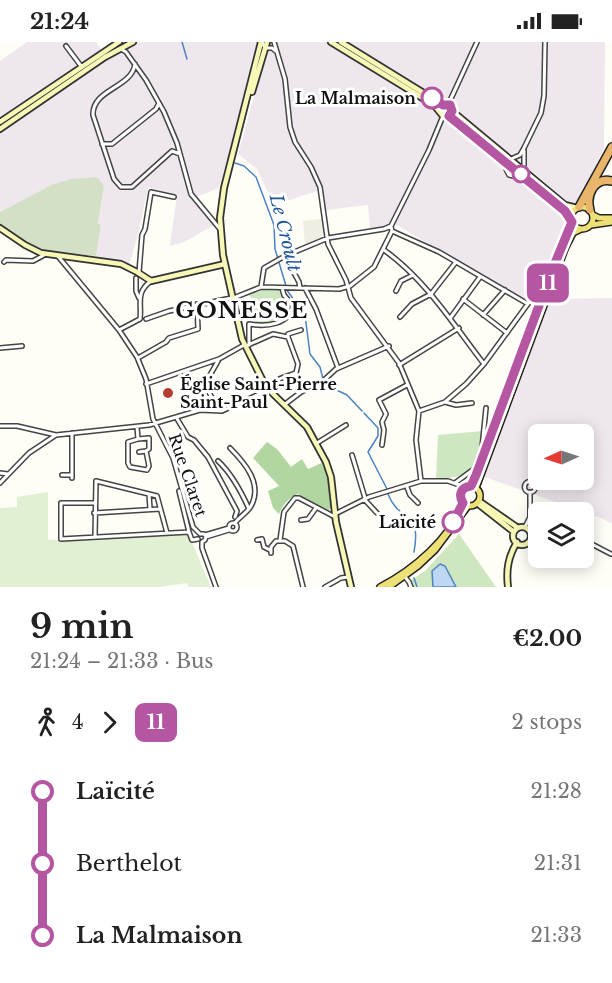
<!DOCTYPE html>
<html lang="en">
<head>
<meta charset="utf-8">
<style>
	body { margin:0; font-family:"Libre Baskerville",serif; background:#f6f6f6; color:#222; height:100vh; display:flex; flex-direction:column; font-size:22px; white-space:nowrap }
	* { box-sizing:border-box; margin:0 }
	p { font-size:20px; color:#767676 }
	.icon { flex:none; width:33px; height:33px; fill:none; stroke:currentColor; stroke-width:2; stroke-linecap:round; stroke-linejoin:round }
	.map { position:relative; height:545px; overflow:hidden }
	.panel { display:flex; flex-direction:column; background:#fff; flex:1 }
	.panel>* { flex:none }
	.badge { padding:0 12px; border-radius:9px; font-size:21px; line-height:39px }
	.needle { width:39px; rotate:267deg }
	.fabs { position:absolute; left:528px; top:382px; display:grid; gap:12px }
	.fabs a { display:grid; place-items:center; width:66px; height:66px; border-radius:9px; background:#fff; box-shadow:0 3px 15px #0003; font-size:30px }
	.map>.badge { position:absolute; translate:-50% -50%; box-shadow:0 0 0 3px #fff }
	.legs { display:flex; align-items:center; gap:9px; height:66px; padding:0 30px; font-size:20px }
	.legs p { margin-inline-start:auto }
	.summary { display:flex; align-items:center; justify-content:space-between; height:102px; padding:0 30px }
	h1 { font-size:33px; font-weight:700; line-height:45px }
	ul { padding:0 30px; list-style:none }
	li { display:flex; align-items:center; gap:21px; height:72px; font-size:22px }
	li i { display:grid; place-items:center; width:9px; height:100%; margin:0 8px; background:currentColor }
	li i::after { content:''; width:15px; height:15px; margin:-8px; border:4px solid; border-radius:50%; background:#fff }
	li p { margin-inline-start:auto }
	li:first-child i { background:linear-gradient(#0000 50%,currentColor 0) }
	li:last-child i { background:linear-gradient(currentColor 50%,#0000 0) }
	.status { display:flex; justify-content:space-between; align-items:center; height:42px; padding:0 30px; background:#fff; direction:ltr }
	.status svg { height:16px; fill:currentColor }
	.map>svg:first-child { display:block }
	.industrial { fill:#eee7ee; fill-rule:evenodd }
	.green { fill:#cfe7c1 }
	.forest { fill:#b2d6a1 }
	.cemetery { fill:#d4e0c6 }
	.pitch { fill:#e1efd2 }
	.plaza { fill:#f0eee3 }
	.water { fill:#bed7f2; stroke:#4b83c3; stroke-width:1.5 }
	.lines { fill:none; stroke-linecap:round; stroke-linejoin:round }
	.stream { stroke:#4b83c3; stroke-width:1.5 }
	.street-casing { stroke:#444; stroke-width:6 }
	.secondary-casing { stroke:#333; stroke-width:8 }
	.primary-casing { stroke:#222; stroke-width:8 }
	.highway-casing { stroke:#222; stroke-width:10 }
	.street { stroke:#fff; stroke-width:3 }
	.secondary { stroke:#f7f8b6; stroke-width:4.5 }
	.primary { stroke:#ede077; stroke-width:5 }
	.highway { stroke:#e8b56a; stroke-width:7 }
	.line-1-casing { stroke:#fff; stroke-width:14 }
	.line-1 { stroke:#b456a1; stroke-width:9 }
	.stop-1-dot { fill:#fff; stroke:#b456a1; stroke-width:3 }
	.poi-dot { fill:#b63f33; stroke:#fff; stroke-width:2 }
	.labels { text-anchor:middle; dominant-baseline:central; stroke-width:6; stroke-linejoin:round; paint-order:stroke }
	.stop-label { font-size:16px; font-weight:bold; fill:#111; stroke:#fff; text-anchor:end }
	.poi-label { font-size:16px; font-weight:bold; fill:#111; stroke:#fff; text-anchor:start }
	.street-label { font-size:16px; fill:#111; stroke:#fff }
	.water-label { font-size:18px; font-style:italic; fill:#23569a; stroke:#fff }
	.district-label { font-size:22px; font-weight:bold; letter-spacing:1.5px; fill:#111; stroke:#fff }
</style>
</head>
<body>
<div class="status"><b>21:24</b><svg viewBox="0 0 49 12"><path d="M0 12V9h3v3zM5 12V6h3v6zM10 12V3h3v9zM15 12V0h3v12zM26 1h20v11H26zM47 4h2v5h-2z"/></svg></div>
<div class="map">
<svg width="612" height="545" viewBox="0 0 612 545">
	<rect width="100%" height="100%" fill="#fefef6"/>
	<path class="industrial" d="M 27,0 L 96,0 L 107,16 L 138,0 L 258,0 L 251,33 L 219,146 L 191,157 L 214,183 L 184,200 L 170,204 L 177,153 L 148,145 L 138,193 L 129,223 L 96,214 L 101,183 L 98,181 L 104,144 L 51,143 L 0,170 L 0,19 Z
		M 269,0 L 605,0 L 604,106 L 562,192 L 545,233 L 539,255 L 544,257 L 612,256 L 612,482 L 601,476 L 479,433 L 539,269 L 397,183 L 370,187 L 368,163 L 326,168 L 323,147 L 274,163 L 257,127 L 238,112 ZM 538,393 L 584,393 L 584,438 L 538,438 Z"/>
	<path class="green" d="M 264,247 L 281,248 L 283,257 L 291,264 C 285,279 269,282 255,282 L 250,264 L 252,257 L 248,252 Z
		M 482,389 C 478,423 473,438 436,436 L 438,393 Z
		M 459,492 L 496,545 L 414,545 L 411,538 L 425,529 Z"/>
	<path class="forest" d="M 267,400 L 277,407 L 291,425 L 302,417 L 308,427 L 324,420 L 329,431 L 332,463 L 329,468 L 322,467 L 322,466 L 298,452 C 290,454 282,464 279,472 L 273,466 L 268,449 L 279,444 L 253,416 Z"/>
	<path class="cemetery" d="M 97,135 L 104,144 L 98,181 L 101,183 L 96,214 L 43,209 L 29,203 L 0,183 L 0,170 L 51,143 L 72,137 Z"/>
	<path class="pitch" d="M 48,450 L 48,498 L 188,491 L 211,545 L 189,545 L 187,541 L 159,545 L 0,545 L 0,466 L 17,465 L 17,455 Z"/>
	<path class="plaza" d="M 322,177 L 323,190 L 321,196 L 305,203 L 303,179 Z"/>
	<path class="water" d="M 440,522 L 445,524 L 456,545 L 433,545 L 432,529 Z"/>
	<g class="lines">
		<path class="stream" d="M 182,0 L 187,17
			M 235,121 L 244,124 L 256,135 L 274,183 L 275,207 L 286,244
			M 286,247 L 305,273 L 310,312 L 320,325 L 323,337
			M 324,342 L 347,353 L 362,369
			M 364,371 L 378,386 L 378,394 L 368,410 L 387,447
			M 388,452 C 400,483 422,465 414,510
			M 414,536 L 417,545"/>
		<defs>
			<path id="street" d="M 262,0 L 265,6 L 272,6 L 277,10
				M 274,0 L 285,37 L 290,85 L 295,100 L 311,125 L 320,145 L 328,202 L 346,238 L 351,256 L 399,321 L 419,369 L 416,398 L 421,439
				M 66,4 L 81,24
				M 121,7 L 126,10 L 146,38 L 164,70 L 177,101 L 191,152 L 220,187
				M 135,22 C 132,46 92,47 93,73 L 114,137 L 121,145 L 132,145 L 172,109 L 180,112
				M 448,63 L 477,0
				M 102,102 L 112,102 L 156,67 L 159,61
				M 511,117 L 520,113 L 524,106 L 541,71 L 544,54 L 545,0
				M 507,123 L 506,127 L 509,133 L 514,134 L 519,131
				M 524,128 L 524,108
				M 392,189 L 439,210 L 528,262
				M 384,208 C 426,238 453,282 484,322
				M 57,213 L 119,288 L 137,315 L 146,337 L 153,377 L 173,416 L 193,485 L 200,492 L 204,492 L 206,494 L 205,498 L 202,500 L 202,506 L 216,545
				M 285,214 L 299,240 L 300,246
				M 4,220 L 6,218 L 33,219 L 46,212
				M 139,230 L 142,193 L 145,187 L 151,150 L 174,155
				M 136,236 L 136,249 L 139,256
				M 261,245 L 264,226 L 285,214 L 328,196 L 384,187 L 391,184 L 429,108 L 443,74
				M 305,246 L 316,267 L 338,326
				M 396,249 L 401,239 L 413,233
				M 463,257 L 507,291
				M 483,273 L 505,248
				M 400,275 L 412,262 L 431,252 L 456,220
				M 451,275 L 480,235
				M 146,277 L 169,269 L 236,255 L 261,245 L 339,247 L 350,244 L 374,225 L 392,189 L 391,184
				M 119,288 L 140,277 C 142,261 135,251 151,239
				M 288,295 L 298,322 L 296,331 L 302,349
				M 248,303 L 273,292 L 288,295 L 288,292 L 301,288
				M 249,303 L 249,282 C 266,285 289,283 293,264 L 284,253 L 282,246
				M 0,306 L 22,304
				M 138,316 L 166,300 L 169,296 L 198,287 L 197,262
				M 218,319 L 205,342 L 218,368
				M 399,323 L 459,286
				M 146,342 L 219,317 L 244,303
				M 445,360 L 456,363 L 472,361
				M 284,363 L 301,350 L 323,339 L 336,327 L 389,304
				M 419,369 L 445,360 L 466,342 L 484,322 L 541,244 L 546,246
				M 176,375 L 188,395 L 194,398 L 208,415 L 237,469 L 235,475
				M 0,384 L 17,384 L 56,393
				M 137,385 L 138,397 L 149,396 L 149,407 L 146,409 L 149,424 L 147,428 L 130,425 L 128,421 L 128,400 L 138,397
				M 72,391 L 72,436
				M 317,401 L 346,383
				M 382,403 L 384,388 L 382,380 L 386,372 L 379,358 L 407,343
				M 230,406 C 245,421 263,442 251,464 C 247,471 239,475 235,481
				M 139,410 L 146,409
				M 352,413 L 365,456
				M 218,419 C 232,432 241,449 249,467
				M 0,431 L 8,432
				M 62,433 L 72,433
				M524.5 445a5.5 5.5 0 1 1 11 0a5.5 5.5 0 1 1-11 0Z
				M 0,441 L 29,411 L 56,393 L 149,383 L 200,368 L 222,369 L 266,349 C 271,338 284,335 296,331
				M 455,441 L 474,427 L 482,406 L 486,366
				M 407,445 L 410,453 L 418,461
				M 179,449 L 189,490
				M 149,452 L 150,467
				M 364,457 L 377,471
				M 94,461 L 61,461 L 61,497 L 189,490 L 192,498 L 198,497
				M 94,471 L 160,467
				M 335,472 L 369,455 L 421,439 L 448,439 L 465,445
				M 301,478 L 308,477 L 316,466
				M229 485a4 4 0 1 1 8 0a4 4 0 1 1-8 0Z
				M 525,485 L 530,475 L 530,450
				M 531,491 L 538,489
				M 205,493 L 229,486
				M 95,495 L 96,439 L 157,454 L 167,491
				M 206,495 L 229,488
				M 257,498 L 262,497 L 264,505 L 270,508
				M 280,498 L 284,470 L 295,456 L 299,456 L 335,475
				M 584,498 L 611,512
				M 271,511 L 271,505 L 276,499 L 285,499 L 293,504 L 303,545
				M 405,535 L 409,540 L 411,545
				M 325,545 L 341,536 L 348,535"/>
			<path id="secondary" d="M 261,0 L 224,146 L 220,176 L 223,213 L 242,297 L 266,345 L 307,385 L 326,420 L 331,435 L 336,480 L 351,545
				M 331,0 L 434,63 L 443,74 L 449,74 L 452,69 L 451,65 L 446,62 L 443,63 L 439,68
				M 341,0 L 443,63
				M 252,50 L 267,0
				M 452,69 L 565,163 L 577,166
				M 449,74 L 568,172 L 572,177
				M 0,80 L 119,0
				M 0,87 L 105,15 L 133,0
				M 0,186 L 25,203 L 41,211 L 121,222 L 137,230 L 151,239 L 225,222
				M 479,459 L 518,486
				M 477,461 L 514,490
				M513 494a9 9 0 1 1 18 0a9 9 0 1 1-18 0Z
				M 508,545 C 506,528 508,515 517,500"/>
			<path id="primary" d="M571 176a11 11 0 1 1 22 0a11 11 0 1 1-22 0Z
				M 593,173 L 599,176 L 612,176
				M 591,183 L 612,180
				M 471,444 L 559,211 L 572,180
				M460 454a10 10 0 1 1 20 0a10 10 0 1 1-20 0Z
				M 476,446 L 565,207 L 573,191 L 581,187
				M 380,545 C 413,528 450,497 463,461
				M 389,545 L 418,524 L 435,508 L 468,464"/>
			<path id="highway" d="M 579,165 L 612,105
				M 590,168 C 586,153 594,135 612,139"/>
		</defs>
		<use href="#street" class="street-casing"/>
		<use href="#secondary" class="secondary-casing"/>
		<use href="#primary" class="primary-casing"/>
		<use href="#highway" class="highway-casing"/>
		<use href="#street" class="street"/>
		<use href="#secondary" class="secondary"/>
		<use href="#primary" class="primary"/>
		<use href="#highway" class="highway"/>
	</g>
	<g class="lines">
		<defs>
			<path id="line-1" d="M 432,56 L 443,63 L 450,63 L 452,69 L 449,74 L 565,169 L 572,180 L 553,226 L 476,433 L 471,444 C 461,445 458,453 463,461 L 453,480"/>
		</defs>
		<use href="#line-1" class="line-1-casing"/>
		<use href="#line-1" class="line-1"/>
	</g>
	<g class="stop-1-dot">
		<circle cx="432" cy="56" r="10"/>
		<circle cx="521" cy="132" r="8"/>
		<circle cx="453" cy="480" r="10"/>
	</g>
	<circle class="poi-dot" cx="168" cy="351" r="6"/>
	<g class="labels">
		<g class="stop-label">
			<text x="416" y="56">La Malmaison</text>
			<text x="436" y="480">Laïcité</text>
		</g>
		<g class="poi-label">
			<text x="180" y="342">Église Saint-Pierre<tspan x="180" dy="18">Saint-Paul</tspan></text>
		</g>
		<g class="street-label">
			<text transform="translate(188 433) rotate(71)">Rue Claret</text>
		</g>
		<g class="water-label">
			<text transform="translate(285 191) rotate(76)">Le Croult</text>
		</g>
		<g class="district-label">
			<text x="242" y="268">GONESSE</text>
		</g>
	</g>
</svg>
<div class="fabs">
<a><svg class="needle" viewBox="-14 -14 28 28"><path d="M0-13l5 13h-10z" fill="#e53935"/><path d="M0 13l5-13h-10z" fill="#767676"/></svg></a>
<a><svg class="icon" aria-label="layers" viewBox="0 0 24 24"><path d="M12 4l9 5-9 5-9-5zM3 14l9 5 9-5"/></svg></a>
</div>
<b class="badge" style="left:548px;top:241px;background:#b456a1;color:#fff">11</b>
</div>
<section class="panel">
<div class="summary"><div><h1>9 min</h1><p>21:24 – 21:33 · Bus</p></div><b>€2.00</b></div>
<div class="legs"><svg class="icon" aria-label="walk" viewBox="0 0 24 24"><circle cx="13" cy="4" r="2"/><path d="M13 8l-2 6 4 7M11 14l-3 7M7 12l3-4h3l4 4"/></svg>4<svg class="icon" aria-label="forward" viewBox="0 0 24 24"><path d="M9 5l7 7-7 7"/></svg><b class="badge" style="background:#b456a1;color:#fff">11</b><p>2 stops</p></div>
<ul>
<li><i style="color:#b456a1"></i><b>Laïcité</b><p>21:28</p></li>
<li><i style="color:#b456a1"></i><span>Berthelot</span><p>21:31</p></li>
<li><i style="color:#b456a1"></i><b>La Malmaison</b><p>21:33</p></li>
</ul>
</section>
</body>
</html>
